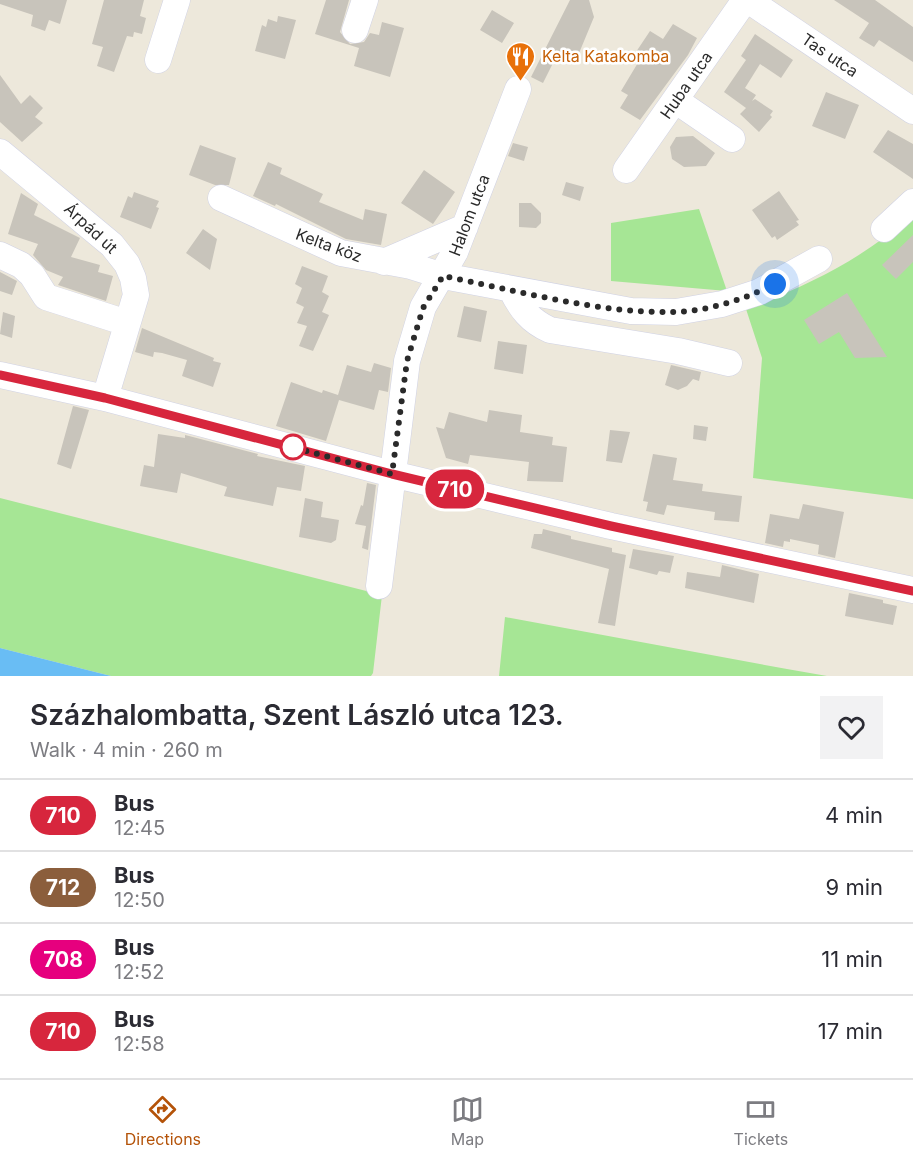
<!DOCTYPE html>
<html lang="en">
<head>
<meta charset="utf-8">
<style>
	body { margin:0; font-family:Inter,sans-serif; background:#f2f2f3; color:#2b2b33; height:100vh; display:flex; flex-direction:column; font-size:22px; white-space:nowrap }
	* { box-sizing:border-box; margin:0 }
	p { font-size:20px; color:#7c7c81 }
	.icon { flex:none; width:33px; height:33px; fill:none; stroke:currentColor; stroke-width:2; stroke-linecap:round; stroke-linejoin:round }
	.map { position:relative; height:676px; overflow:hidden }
	.sheet { display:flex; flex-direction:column; background:#fff; flex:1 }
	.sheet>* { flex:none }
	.badge { padding:0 12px; border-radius:20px; font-size:21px; line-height:39px }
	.you { position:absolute; width:30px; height:30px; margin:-15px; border:4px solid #fff; border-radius:50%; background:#1a73e8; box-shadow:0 0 0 9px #1a73e833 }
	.map>.badge { position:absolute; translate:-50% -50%; box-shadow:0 0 0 3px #fff }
	.round { display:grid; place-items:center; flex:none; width:63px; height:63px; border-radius:0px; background:#f2f2f3 }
	.overview { display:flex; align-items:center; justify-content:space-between; height:102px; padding:0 30px }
	h1 { font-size:28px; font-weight:600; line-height:45px }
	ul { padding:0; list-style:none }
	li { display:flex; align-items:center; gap:18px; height:72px; padding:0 30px; border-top:2px solid #e1e1e2 }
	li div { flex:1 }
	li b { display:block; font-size:22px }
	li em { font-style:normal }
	li .badge { min-width:66px; font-weight:700; text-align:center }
	.tab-bar { display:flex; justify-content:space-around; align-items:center; height:84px; border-top:2px solid #e1e1e2; background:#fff; font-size:16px; color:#7c7c81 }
	.tab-bar a { display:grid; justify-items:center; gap:3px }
	.tab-bar .active { color:#b45309 }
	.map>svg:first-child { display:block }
	.green { fill:#a6e695 }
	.water { fill:#69bdf4 }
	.building { fill:#c8c4bb }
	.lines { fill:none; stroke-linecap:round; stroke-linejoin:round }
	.minor-casing { stroke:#d0d2e4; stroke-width:27 }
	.minor { stroke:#fff; stroke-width:26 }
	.line-casing { stroke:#fff; stroke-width:14 }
	.line { stroke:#d7263d; stroke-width:9 }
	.walk { stroke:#2a2a2a; stroke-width:6; stroke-dasharray:0 10.8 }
	.stop-dot { fill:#fff; stroke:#d7263d; stroke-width:3 }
	.labels { text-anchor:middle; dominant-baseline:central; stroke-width:5; stroke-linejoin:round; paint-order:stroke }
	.street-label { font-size:16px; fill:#2a2a2a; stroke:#fff }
	.food-label { font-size:16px; fill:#c56008; stroke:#fff; text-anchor:start }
</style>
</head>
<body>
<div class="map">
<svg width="913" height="676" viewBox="0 0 913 676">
	<rect width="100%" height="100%" fill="#ede8db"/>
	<path class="green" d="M 699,209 L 727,291 L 611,281 L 611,223 Z
		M 913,213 L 913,499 L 753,478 L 762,358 L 746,309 C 808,285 863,260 913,213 Z
		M 0,498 L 382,595 L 373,673 L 371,676 L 111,676 L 0,648 Z
		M 505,617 L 787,669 L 827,676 L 499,676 Z"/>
	<path class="water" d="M 0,648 L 111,676 L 0,676 Z"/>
	<path class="building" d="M 0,0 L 67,0 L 60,24 L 49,20 L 45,31 L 31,26 L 33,15 L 0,4 Z
		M 104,0 L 144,0 L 140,16 L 146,18 L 142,34 L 134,32 L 133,37 L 127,36 L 114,72 L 97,66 L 103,47 L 92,44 Z
		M 326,0 L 349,0 L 340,32 L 350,44 L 364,42 L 370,33 L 379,35 L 382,22 L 404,28 L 390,77 L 354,66 L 359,48 L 315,34 Z
		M 570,0 L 589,0 L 594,17 L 577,58 L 558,53 L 543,83 L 531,77 Z
		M 834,0 L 875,0 L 913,27 L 913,62 L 879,40 L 874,47 L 859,38 L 869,23 Z
		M 492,10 L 514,23 L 502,43 L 480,30 Z
		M 278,16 L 296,20 L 285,59 L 255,51 L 262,25 L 266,27 L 268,19 L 277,22 Z
		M 673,24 L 697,38 L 688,55 L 640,120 L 620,108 L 628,95 L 621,91 L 642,56 L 636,52 L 650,31 L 663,39 Z
		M 755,34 L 793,60 L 781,78 L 760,64 L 745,88 L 756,95 L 752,101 L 755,99 L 773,111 L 770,115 L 772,117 L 759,132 L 740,114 L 746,108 L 724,92 L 746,60 L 741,56 Z
		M 0,75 L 21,104 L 30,95 L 43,108 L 35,117 L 43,123 L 22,142 L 0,122 Z
		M 826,92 L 859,105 L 845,139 L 812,126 Z
		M 888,130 L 913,144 L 913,179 L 873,152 Z
		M 693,136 L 715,153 L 706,166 L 684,167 L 672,159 L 670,147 L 676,137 Z
		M 513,143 L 528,147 L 524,161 L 508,156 Z
		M 200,145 L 236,158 L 229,185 L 215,185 L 189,175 Z
		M 268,162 L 282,168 L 280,174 L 323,194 L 319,202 L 363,220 L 365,209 L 387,214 L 381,245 L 346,239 L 276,204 L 275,206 L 253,196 Z
		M 424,170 L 455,192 L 433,224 L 401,203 Z
		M 566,182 L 584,187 L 580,201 L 562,195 Z
		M 779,191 L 799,220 L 796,221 L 799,225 L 777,240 L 775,236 L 772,238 L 752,210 Z
		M 134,192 L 159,201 L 156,207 L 159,208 L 151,229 L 120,217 L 128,196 L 132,198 Z
		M 21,193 L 38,204 L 34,215 L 80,238 L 71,257 L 100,265 L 98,272 L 113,276 L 106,301 L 58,285 L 63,277 L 46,270 L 33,255 L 38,244 L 8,234 Z
		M 519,203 L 531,203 L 541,213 L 541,223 L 536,228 L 519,227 Z
		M 203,229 L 217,239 L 210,270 L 186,253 Z
		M 913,235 L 913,262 L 896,279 L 882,265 Z
		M 302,266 L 328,276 L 322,292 L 329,296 L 322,312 L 329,315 L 313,351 L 299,346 L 307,326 L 297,323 L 304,307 L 296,303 L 302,288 L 295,284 Z
		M 0,272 L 17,281 L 12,295 L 0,291 Z
		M 847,293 L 887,357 L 855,358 L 839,332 L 819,344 L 804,320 Z
		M 464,306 L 487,311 L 481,342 L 457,337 Z
		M 3,312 L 15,316 L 12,338 L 0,334 Z
		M 142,328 L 214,358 L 213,361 L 221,363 L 213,387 L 182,376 L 187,360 L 162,353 L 154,352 L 153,357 L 135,352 Z
		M 498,341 L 527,345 L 523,374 L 494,369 Z
		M 374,363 L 391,368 L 388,392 L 379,390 L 374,410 L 339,400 L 326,441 L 276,426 L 291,382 L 322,393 L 323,390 L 338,395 L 347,365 L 371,372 Z
		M 671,365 L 701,372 L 699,381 L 693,379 L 687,386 L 678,390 L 665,385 Z
		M 73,406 L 89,410 L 71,469 L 57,464 Z
		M 489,410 L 522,415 L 520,432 L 553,437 L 552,445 L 567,447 L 563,482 L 527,481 L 529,462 L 470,455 L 468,464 L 446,458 L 436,427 L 444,429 L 449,412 L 487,422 Z
		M 694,425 L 708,427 L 706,441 L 693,439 Z
		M 610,430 L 630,432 L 622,463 L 606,461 Z
		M 158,434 L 185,438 L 185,435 L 189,436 L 258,454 L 257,456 L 305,466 L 301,491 L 277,487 L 273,506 L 224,496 L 227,487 L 181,473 L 177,493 L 140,486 L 144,465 L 154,467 Z
		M 653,454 L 677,458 L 673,480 L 703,484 L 702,491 L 742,496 L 739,522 L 714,520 L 715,512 L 667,505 L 664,515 L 646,511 L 648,502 L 643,501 Z
		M 367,483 L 376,485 L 368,550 L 362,548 L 366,526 L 355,524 L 361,505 L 363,506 Z
		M 305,498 L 323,502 L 321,517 L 339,520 L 336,540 L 331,543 L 299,537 Z
		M 803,504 L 844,512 L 835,558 L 818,554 L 819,545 L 790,539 L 790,542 L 784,541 L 783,547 L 765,543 L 770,514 L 799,519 Z
		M 543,529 L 571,536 L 571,539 L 612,548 L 612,552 L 626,555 L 615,626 L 598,623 L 609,569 L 531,548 L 534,534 L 542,534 Z
		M 633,549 L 674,556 L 670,573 L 659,571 L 657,575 L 629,568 Z
		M 722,565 L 759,574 L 754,603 L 685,588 L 687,572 L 720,577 Z
		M 849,593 L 883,600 L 883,603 L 897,606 L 893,625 L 845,616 Z"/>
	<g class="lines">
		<defs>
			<path id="minor" d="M 748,0 L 913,111
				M 355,30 L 365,0
				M 158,60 L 177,0
				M 675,100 L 732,139
				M 0,152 L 112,245 L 127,264 L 133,278 L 136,295 L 105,398
				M 626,170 L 745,0
				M 221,198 L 341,253 L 411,266 L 443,276 L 631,311 L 676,312 L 722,304 L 759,292 L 819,259
				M 884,229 L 913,202
				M 0,255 L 21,265 L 32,275 L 46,297 L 127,323
				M 384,262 L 465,227
				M 511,289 C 521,309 530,321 550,330 L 678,351 L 729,363
				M 0,375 L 105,398 L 392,474 L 611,526 L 913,590
				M 379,586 L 407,361 L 423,307 L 455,252 L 518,89"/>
		</defs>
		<use href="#minor" class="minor-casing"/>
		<use href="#minor" class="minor"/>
	</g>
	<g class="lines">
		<defs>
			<path id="line" d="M 0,375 L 105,398 L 392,474 L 611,526 L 913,591"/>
		</defs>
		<use href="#line" class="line-casing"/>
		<use href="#line" class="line"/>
		<path class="walk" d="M 293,447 L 284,445 L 392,474 L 407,361 L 423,308 L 443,276 C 515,290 601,314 674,312 C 709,311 745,299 775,284"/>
	</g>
	<defs>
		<symbol id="restaurant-pin" viewBox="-11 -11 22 30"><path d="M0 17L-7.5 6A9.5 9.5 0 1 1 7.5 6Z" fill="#e8710a" stroke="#fff"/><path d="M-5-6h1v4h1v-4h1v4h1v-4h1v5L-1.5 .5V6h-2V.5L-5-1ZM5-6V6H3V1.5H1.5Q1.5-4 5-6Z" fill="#fff"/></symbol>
	</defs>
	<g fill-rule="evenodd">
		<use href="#restaurant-pin" x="504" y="40" width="33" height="45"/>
	</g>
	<circle class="stop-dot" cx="293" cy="447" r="12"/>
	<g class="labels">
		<g class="street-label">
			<text transform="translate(830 55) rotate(34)">Tas utca</text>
			<text transform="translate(686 85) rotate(-55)">Huba utca</text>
			<text transform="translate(469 215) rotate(-69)">Halom utca</text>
			<text transform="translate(91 228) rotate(43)">Árpád út</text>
			<text transform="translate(329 245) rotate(20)">Kelta köz</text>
		</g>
		<g class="food-label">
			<text x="542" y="56">Kelta Katakomba</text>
		</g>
	</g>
</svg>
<div class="you" style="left:775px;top:284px"></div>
<b class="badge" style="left:455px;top:489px;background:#d7263d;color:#fff">710</b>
</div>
<section class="sheet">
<div class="overview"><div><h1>Százhalombatta, Szent László utca 123.</h1><p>Walk · 4 min · 260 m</p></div><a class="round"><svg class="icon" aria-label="heart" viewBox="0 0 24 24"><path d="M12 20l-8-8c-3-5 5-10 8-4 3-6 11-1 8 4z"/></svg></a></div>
<ul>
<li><span class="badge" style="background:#d7263d;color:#fff">710</span><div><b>Bus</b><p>12:45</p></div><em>4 min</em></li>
<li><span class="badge" style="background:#8b5e3c;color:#fff">712</span><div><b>Bus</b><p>12:50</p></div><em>9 min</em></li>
<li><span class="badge" style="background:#e6007e;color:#fff">708</span><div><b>Bus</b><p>12:52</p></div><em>11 min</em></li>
<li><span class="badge" style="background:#d7263d;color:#fff">710</span><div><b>Bus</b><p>12:58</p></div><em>17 min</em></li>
</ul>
</section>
<nav class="tab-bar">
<a class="active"><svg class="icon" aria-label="directions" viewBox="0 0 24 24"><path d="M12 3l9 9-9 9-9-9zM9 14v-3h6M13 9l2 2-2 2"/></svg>Directions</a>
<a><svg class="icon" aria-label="map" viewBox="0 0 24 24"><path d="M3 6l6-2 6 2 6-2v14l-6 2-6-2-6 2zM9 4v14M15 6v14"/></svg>Map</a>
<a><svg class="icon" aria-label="tickets" viewBox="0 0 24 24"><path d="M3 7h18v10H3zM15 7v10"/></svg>Tickets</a>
</nav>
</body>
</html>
